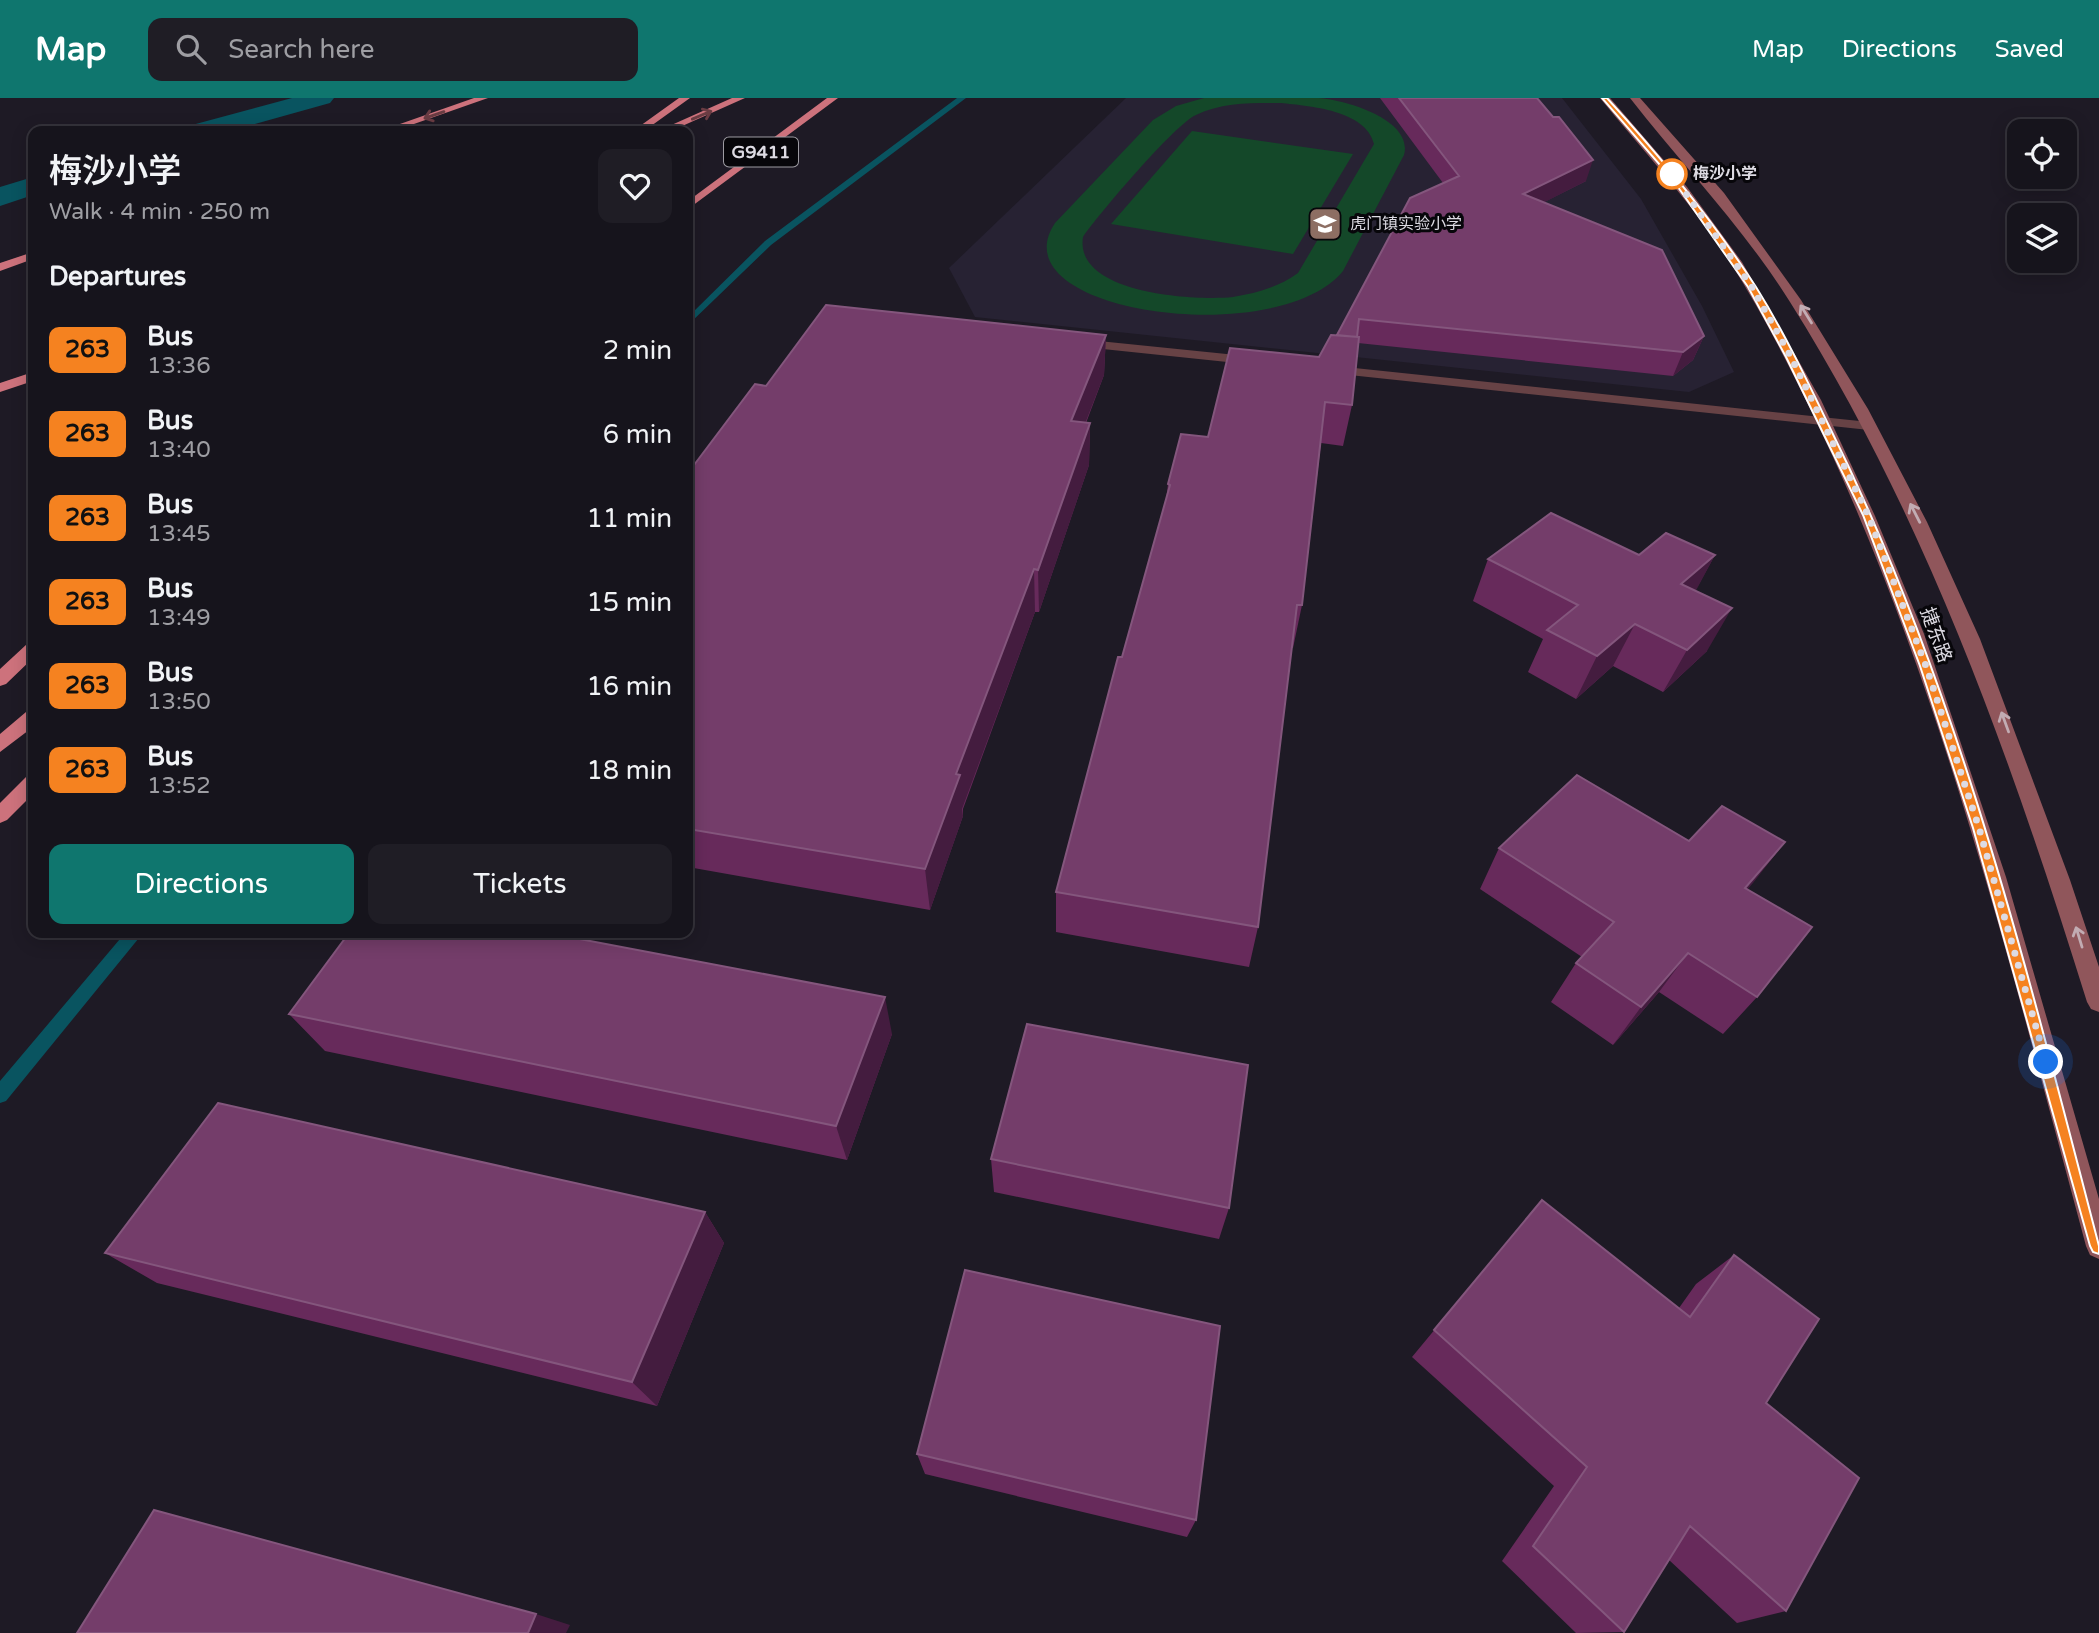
<!DOCTYPE html>
<html lang="en">
<head>
<meta charset="utf-8">
<style>
	body { margin:0; font-family:"Varela Round","Noto Sans SC",sans-serif; background:#1f1d25; color:#f1f3f6; height:100vh; display:flex; flex-direction:column; font-size:26px; white-space:nowrap }
	* { box-sizing:border-box; margin:0 }
	p { font-size:23px; color:#9e9ea3 }
	.icon { flex:none; width:38px; height:38px; fill:none; stroke:currentColor; stroke-width:2; stroke-linecap:round; stroke-linejoin:round }
	.map { position:relative; flex:1; overflow:hidden }
	.panel { position:absolute; left:28px; top:28px; width:665px; height:812px; display:flex; flex-direction:column; background:#16141c; border-radius:14px; box-shadow:0 4px 18px #0003,0 0 0 2px #35333b }
	.panel>* { flex:none }
	.badge { padding:0 14px; border-radius:10px; font-size:24px; line-height:46px }
	.tools { position:absolute; left:2007px; top:21px; display:grid; gap:14px }
	.tools a { display:grid; place-items:center; width:70px; height:70px; border-radius:14px; background:#16141c; box-shadow:0 4px 18px #0003,0 0 0 2px #35333b; font-size:35px }
	.you { position:absolute; width:35px; height:35px; margin:-18px; border:5px solid #fff; border-radius:50%; background:#1a73e8; box-shadow:0 0 0 10px #1a73e833 }
	.map>.badge { position:absolute; translate:-50% -50%; box-shadow:0 0 0 4px #fff }
	h2 { padding:0 21px; font-size:26px; line-height:63px }
	.round { display:grid; place-items:center; flex:none; width:74px; height:74px; border-radius:14px; background:#1f1d25 }
	.head { display:flex; align-items:center; justify-content:space-between; height:119px; padding:0 21px }
	h1 { font-size:33px; font-weight:600; line-height:52px }
	.button { display:flex; gap:14px; margin-top:auto; padding:14px 21px }
	.button a { flex:1; height:80px; border-radius:14px; background:#0f766e; color:#fff; font-size:28px; font-weight:600; line-height:80px; text-align:center }
	.button a+a { background:#1f1d25; color:#f1f3f6 }
	ul { padding:0; list-style:none }
	li { display:flex; align-items:center; gap:21px; height:84px; padding:0 21px }
	li div { flex:1 }
	li b { display:block; font-size:26px }
	li em { font-style:normal }
	li .badge { min-width:77px; font-weight:700; text-align:center }
	header { display:flex; align-items:center; gap:42px; box-sizing:border-box; height:98px; padding:0 35px; background:#0f766e; color:#fff }
	header strong { font-size:33px }
	nav { display:flex; gap:38px; margin-inline-start:auto; font-size:24px }
	.search { width:490px; height:63px; background:#1f1d25; display:flex; align-items:center; gap:18px; box-sizing:border-box; padding:0 24px; border-radius:14px; color:#9e9ea3; font-size:26px }
	.map>svg:first-child { display:block }
	.built { fill:#272233 }
	.green { fill:#144829; fill-rule:evenodd }
	.lines { fill:none; stroke-linecap:round; stroke-linejoin:round }
	.stream { fill:#095460; fill-rule:evenodd }
	.canal { fill:#095460; fill-rule:evenodd }
	.lane { fill:#674245; fill-rule:evenodd }
	.secondary { fill:#90565b; fill-rule:evenodd }
	.highway { fill:#cd727c; fill-rule:evenodd }
	.wall { fill:#672a5b }
	.shaded-wall { fill:#441c3f }
	.building { fill:#743d6a; stroke:#84567d; stroke-width:2 }
	.oneway { stroke:#6a3c43 }
	.oneway2 { stroke:#c2acb3 }
	.line { fill:#f58220; stroke:#fff; stroke-width:2 }
	.walk { stroke:#dddbe3; stroke-width:7; stroke-dasharray:0 12.6 }
	.stop-dot { fill:#fff; stroke:#f58220; stroke-width:3.5 }
	.labels { text-anchor:middle; dominant-baseline:central; stroke-width:6; stroke-linejoin:round; paint-order:stroke }
	.far-stop-label { font-size:16px; font-weight:bold; fill:#dddbe3; stroke:#07060a; text-anchor:start }
	.far-poi-label { font-size:16px; fill:#dddbe3; stroke:#07060a; text-anchor:start }
	.shield { fill:#07060a; stroke:#9d9ba2; stroke-width:2 }
	.shield-label { font-size:18px; font-weight:bold; fill:#dddbe3 }
	.street-label { font-size:19px; fill:#dddbe3; stroke:#07060a }
</style>
</head>
<body>
<header>
<strong>Map</strong>
<div class="search"><svg class="icon" aria-label="search" viewBox="0 0 24 24"><circle cx="10" cy="10" r="6"/><path d="M15 15l6 6"/></svg>Search here</div>
<nav><a>Map</a><a>Directions</a><a>Saved</a></nav>
</header>
<div class="map">
<svg width="2099" height="1535" viewBox="0 0 2099 1535">
	<rect width="100%" height="100%" fill="#1e1a25"/>
	<path class="built" d="M 1126,0 L 1562,0 L 1641,101 L 1702,208 L 1734,274 L 1689,294 L 975,219 L 949,170 Z"/>
	<path class="green" d="M 1204,0 C 1242,0 1281,0 1319,0 C 1346,2 1414,22 1404,57 L 1343,173 C 1278,253 995,215 1055,125 L 1153,22 L 1176,8 ZM 1281,5 C 1309,8 1366,12 1374,46 L 1298,175 C 1279,189 1257,195 1233,199 C 1195,203 1074,196 1083,139 C 1098,117 1175,26 1196,17 C 1222,4 1253,5 1281,5 Z
		M 1192,33 L 1353,56 L 1293,156 L 1111,126 Z"/>
	<g class="lines">
		<path class="stream" d="M 957,0 L 966,0 L 771,147 L 688,227 L 688,219 L 765,143 Z
			M 125,835 L 143,835 L 6,1003 L 0,1005 L 0,983 Z"/>
		<path class="canal" d="M 292,0 L 334,0 L 330,5 L 230,33 L 188,33 L 192,27 Z
			M 33,79 L 33,97 L 0,108 L 0,89 Z"/>
		<path class="lane" d="M 1079,241 L 1256,259 L 1263,263 L 1256,267 L 1074,248 L 1072,245 Z
			M 1326,267 L 1869,324 L 1876,328 L 1869,332 L 1321,274 L 1319,271 Z"/>
		<path class="secondary" d="M 1600,0 L 1610,0 L 1687,89 L 1742,164 L 1821,302 L 1875,418 L 1924,536 L 2006,779 L 2099,1101 L 2099,1161 L 2090,1157 L 2086,1148 C 2014,882 1948,611 1833,359 C 1802,293 1769,225 1730,164 C 1692,105 1644,54 1600,0 Z
			M 1630,0 L 1640,0 L 1724,95 L 1801,202 L 1868,311 L 1927,424 L 1980,541 L 2070,782 L 2099,869 L 2099,914 L 2091,911 L 2087,904 C 2011,661 1927,421 1790,204 C 1743,129 1684,69 1630,0 Z"/>
		<path class="highway" d="M 474,0 L 488,0 L 394,33 L 380,33 Z
			M 679,0 L 690,0 L 644,33 L 633,33 Z
			M 732,0 L 745,0 L 671,33 L 658,33 Z
			M 827,0 L 838,0 L 688,111 L 688,103 Z
			M 33,154 L 33,161 L 0,173 L 0,165 Z
			M 33,274 L 33,283 L 0,294 L 0,285 Z
			M 33,544 L 33,560 L 6,586 L 0,588 L 0,571 L 27,546 Z
			M 33,613 L 33,629 L 0,654 L 0,636 L 26,614 Z
			M 33,677 L 33,696 L 7,722 L 0,725 L 0,705 L 26,679 Z"/>
	</g>
	<path class="wall" d="M 1380,0 L 1537,0 L 1586,83 L 1544,104 L 1704,238 L 1693,262 L 1673,278 L 1358,245 L 1352,307 L 1343,348 L 1321,345 L 1302,507 L 1293,550 L 1292,550 L 1258,829 L 1249,869 L 1056,834 L 1056,794 L 1166,402 L 1168,386 L 1208,339 L 1319,259 L 1337,237 L 1443,85 Z
		M 1106,237 L 1104,277 L 1086,325 L 1090,325 L 1089,367 L 1039,514 L 1035,514 L 963,711 L 963,718 L 930,812 L 688,769 L 688,375 Z
		M 1639,457 L 1715,457 L 1695,493 L 1707,553 L 1663,594 L 1613,568 L 1576,601 L 1528,574 L 1543,541 L 1473,503 L 1488,461 Z
		M 1689,743 L 1785,744 L 1747,791 L 1757,899 L 1723,936 L 1659,894 L 1613,947 L 1551,904 L 1576,865 L 1582,859 L 1480,791 L 1499,750 Z
		M 289,916 L 892,936 L 847,1062 L 325,953 Z
		M 991,1061 L 1229,1110 L 1219,1141 L 994,1094 Z
		M 1542,1102 L 1679,1210 L 1696,1186 L 1734,1157 L 1766,1305 L 1786,1513 L 1737,1525 L 1669,1462 L 1624,1534 L 1576,1535 L 1502,1463 L 1554,1388 L 1412,1259 Z
		M 705,1114 L 724,1145 L 657,1308 L 157,1185 L 105,1155 Z
		M 917,1356 L 1196,1422 L 1187,1439 L 925,1376 Z"/>
	<path class="shaded-wall" d="M 1593,62 L 1586,83 L 1517,118 L 1523,96 Z
		M 1106,237 L 1104,277 L 1070,364 L 1071,323 Z
		M 1704,238 L 1693,262 L 1673,278 L 1683,254 Z
		M 1090,325 L 1089,367 L 1039,514 L 1038,472 Z
		M 1715,457 L 1692,500 L 1681,486 Z
		M 1034,471 L 1035,514 L 962,711 L 963,718 L 930,812 L 925,771 L 956,676 Z
		M 1732,510 L 1707,553 L 1663,594 L 1687,552 Z
		M 1635,526 L 1613,568 L 1576,601 L 1597,558 Z
		M 1785,744 L 1753,785 L 1714,830 L 1745,790 Z
		M 1688,855 L 1659,894 L 1613,947 L 1641,909 Z
		M 885,899 L 892,936 L 847,1062 L 836,1028 Z
		M 705,1114 L 724,1145 L 657,1308 L 632,1284 Z
		M 536,1516 L 570,1527 L 566,1535 L 528,1535 Z"/>
	<path class="building" d="M 1399,0 L 1537,0 L 1553,19 L 1559,19 L 1593,62 L 1523,96 L 1662,152 L 1704,238 L 1683,254 L 1359,221 L 1357,239 L 1337,237 L 1410,100 L 1459,78 Z
		M 826,207 L 1106,237 L 1071,323 L 1090,325 L 1038,472 L 1034,471 L 956,676 L 960,677 L 925,771 L 688,731 L 688,375 L 755,286 L 766,288 Z
		M 1331,237 L 1359,239 L 1352,307 L 1325,304 L 1302,507 L 1297,507 L 1258,829 L 1056,794 L 1118,559 L 1122,559 L 1170,387 L 1168,386 L 1181,336 L 1208,339 L 1230,250 L 1319,259 Z
		M 1551,415 L 1639,457 L 1666,435 L 1715,457 L 1681,486 L 1732,510 L 1687,552 L 1635,526 L 1597,558 L 1547,532 L 1578,507 L 1488,461 Z
		M 1577,677 L 1689,743 L 1722,708 L 1785,744 L 1745,790 L 1812,829 L 1757,899 L 1688,855 L 1641,909 L 1576,865 L 1614,824 L 1499,750 Z
		M 349,835 L 548,835 L 885,899 L 836,1028 L 289,916 Z
		M 1027,926 L 1248,967 L 1229,1110 L 991,1061 Z
		M 218,1005 L 705,1114 L 632,1284 L 105,1155 Z
		M 1542,1102 L 1690,1219 L 1734,1157 L 1819,1221 L 1766,1305 L 1859,1380 L 1786,1513 L 1690,1428 L 1624,1534 L 1533,1448 L 1587,1369 L 1434,1232 Z
		M 965,1172 L 1220,1228 L 1196,1422 L 917,1356 Z
		M 154,1412 L 536,1516 L 528,1535 L 77,1535 Z"/>
	<defs><path id="oneway-shaft" d="M-6 0H5M1.5-3L5.5 0L1.5 3" fill="none" stroke-width="1.6" stroke-linecap="round" stroke-linejoin="round" transform="scale(1.75)"/></defs>
	<g class="oneway">
		<use href="#oneway-shaft" transform="translate(434 17) rotate(161)"/>
		<use href="#oneway-shaft" transform="translate(702 17) rotate(-23)"/>
	</g>
	<g class="oneway2">
		<use href="#oneway-shaft" transform="translate(1806 216) rotate(-122)"/>
		<use href="#oneway-shaft" transform="translate(1915 415) rotate(-117)"/>
		<use href="#oneway-shaft" transform="translate(2005 624) rotate(-110)"/>
		<use href="#oneway-shaft" transform="translate(2079 839) rotate(-107)"/>
	</g>
	<path class="line" d="M 1602,0 L 1607,0 C 1661,59 1712,121 1756,189 C 1784,234 1807,282 1830,330 C 1958,588 2027,872 2099,1148 L 2099,1156 L 2093,1154 L 2090,1148 L 1973,730 L 1920,568 L 1863,417 L 1786,259 L 1748,189 L 1673,82 Z"/>
	<g class="lines">
		<path class="walk" d="M 1672,76 L 1752,189 L 1791,259 L 1868,417 L 1926,568 L 1979,730 L 2046,964"/>
	</g>
	<defs>
		<symbol id="school-square" viewBox="-11 -11 22 22"><rect x="-9" y="-9" width="18" height="18" rx="4" fill="#8d6e63" stroke="#07060a"/><path d="M0-5L7-2L0 1L-7-2ZM-4 1L0 2.5L4 1V4Q0 6-4 4Z" fill="#fff"/></symbol>
	</defs>
	<g fill-rule="evenodd">
		<use href="#school-square" x="1306" y="107" width="38" height="38"/>
	</g>
	<circle class="stop-dot" cx="1672" cy="76" r="14"/>
	<g class="labels">
		<g class="far-stop-label">
			<text x="1693" y="76">梅沙小学</text>
		</g>
		<g class="far-poi-label">
			<text x="1350" y="126">虎门镇实验小学</text>
		</g>
		<rect class="shield" x="724" y="39.5" width="74" height="29" rx="5"/>
		<g class="shield-label">
			<text x="761" y="54">G9411</text>
		</g>
		<g class="street-label">
			<text transform="translate(1936 537) rotate(70)">捷东路</text>
		</g>
	</g>
</svg>
<div class="tools">
<a><svg class="icon" aria-label="locate" viewBox="0 0 24 24"><circle cx="12" cy="12" r="6"/><path d="M12 2v4M12 18v4M2 12h4M18 12h4"/></svg></a>
<a><svg class="icon" aria-label="layers" viewBox="0 0 24 24"><path d="M12 4l9 5-9 5-9-5zM3 14l9 5 9-5"/></svg></a>
</div>
<div class="you" style="left:2046px;top:964px"></div>
<section class="panel">
<div class="head"><div><h1>梅沙小学</h1><p>Walk · 4 min · 250 m</p></div><a class="round"><svg class="icon" aria-label="heart" viewBox="0 0 24 24"><path d="M12 20l-8-8c-3-5 5-10 8-4 3-6 11-1 8 4z"/></svg></a></div>
<h2>Departures</h2>
<ul>
<li><span class="badge" style="background:#f58220;color:#111">263</span><div><b>Bus</b><p>13:36</p></div><em>2 min</em></li>
<li><span class="badge" style="background:#f58220;color:#111">263</span><div><b>Bus</b><p>13:40</p></div><em>6 min</em></li>
<li><span class="badge" style="background:#f58220;color:#111">263</span><div><b>Bus</b><p>13:45</p></div><em>11 min</em></li>
<li><span class="badge" style="background:#f58220;color:#111">263</span><div><b>Bus</b><p>13:49</p></div><em>15 min</em></li>
<li><span class="badge" style="background:#f58220;color:#111">263</span><div><b>Bus</b><p>13:50</p></div><em>16 min</em></li>
<li><span class="badge" style="background:#f58220;color:#111">263</span><div><b>Bus</b><p>13:52</p></div><em>18 min</em></li>
</ul>
<div class="button"><a>Directions</a><a>Tickets</a></div>
</section>
</div>
</body>
</html>
